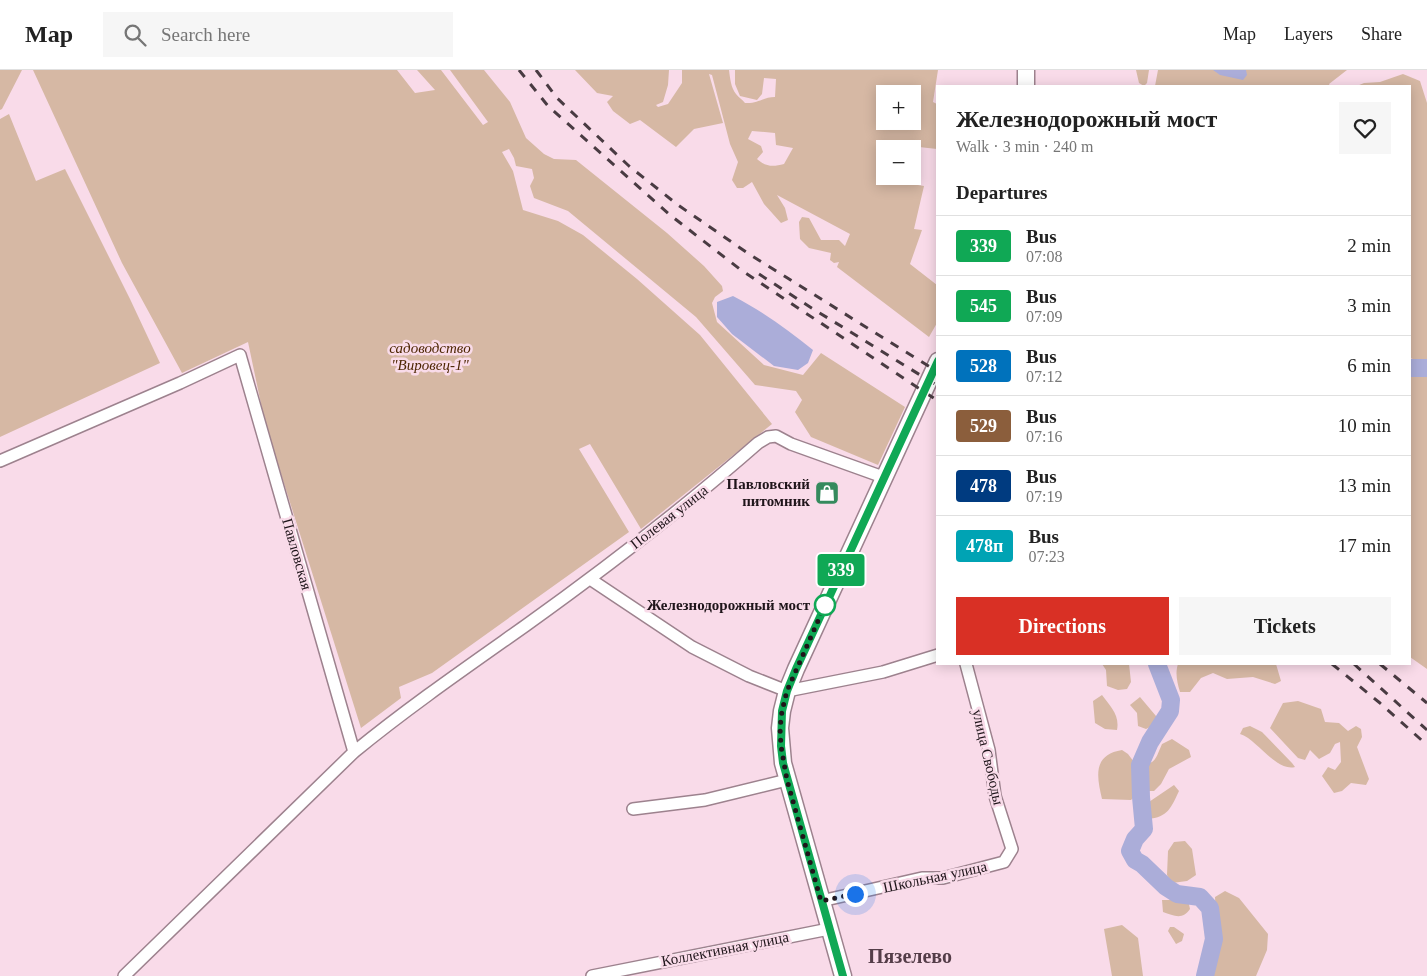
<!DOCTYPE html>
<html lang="en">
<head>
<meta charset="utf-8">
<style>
	body { margin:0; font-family:Georgia,serif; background:#f6f6f6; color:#222; height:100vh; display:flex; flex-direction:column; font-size:19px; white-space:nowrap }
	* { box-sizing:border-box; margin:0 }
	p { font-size:16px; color:#767676 }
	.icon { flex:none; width:28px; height:28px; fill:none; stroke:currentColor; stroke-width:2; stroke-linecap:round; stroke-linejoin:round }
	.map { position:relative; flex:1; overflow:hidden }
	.details { position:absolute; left:936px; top:15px; width:475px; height:580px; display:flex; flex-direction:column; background:#fff; border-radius:0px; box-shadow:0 2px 12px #0003 }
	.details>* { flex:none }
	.badge { padding:0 10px; border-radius:4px; font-size:18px; line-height:32px }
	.fabs { position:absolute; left:876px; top:15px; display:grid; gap:10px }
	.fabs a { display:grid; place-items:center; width:45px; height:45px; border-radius:0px; background:#fff; box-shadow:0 2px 12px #0003; font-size:25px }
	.you { position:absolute; width:25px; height:25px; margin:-12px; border:4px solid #fff; border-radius:50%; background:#1a73e8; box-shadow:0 0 0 8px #1a73e833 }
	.map>.badge { position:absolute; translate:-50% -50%; box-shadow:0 0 0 2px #fff }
	h2 { padding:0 20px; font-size:19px; line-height:45px }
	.round { display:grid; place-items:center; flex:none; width:52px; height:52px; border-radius:0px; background:#f6f6f6 }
	.overview { display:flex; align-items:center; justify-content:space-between; height:85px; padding:0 20px }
	h1 { font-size:24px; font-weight:700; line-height:38px }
	.action { display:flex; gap:10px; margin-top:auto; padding:10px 20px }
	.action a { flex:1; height:58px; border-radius:0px; background:#d93025; color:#fff; font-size:20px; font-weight:700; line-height:58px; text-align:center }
	.action a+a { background:#f6f6f6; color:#222 }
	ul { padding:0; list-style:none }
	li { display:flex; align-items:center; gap:15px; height:60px; padding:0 20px; border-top:1px solid #e0e0e0 }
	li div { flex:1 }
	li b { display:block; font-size:19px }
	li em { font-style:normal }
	li .badge { min-width:55px; font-weight:700; text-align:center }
	header { display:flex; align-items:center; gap:30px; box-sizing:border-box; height:70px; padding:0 25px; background:#fff; border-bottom:1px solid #e0e0e0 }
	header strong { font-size:24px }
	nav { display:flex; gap:28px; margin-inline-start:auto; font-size:18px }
	.search { width:350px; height:45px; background:#f6f6f6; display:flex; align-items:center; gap:12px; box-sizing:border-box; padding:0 18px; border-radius:0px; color:#767676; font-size:19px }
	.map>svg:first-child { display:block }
	.green { fill:#d6b8a4; fill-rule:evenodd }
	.water { fill:#abadd9 }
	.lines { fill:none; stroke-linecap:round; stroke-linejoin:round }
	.river { stroke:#abadd9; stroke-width:18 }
	.street-casing { stroke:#9d828e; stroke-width:14 }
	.secondary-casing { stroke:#9d828e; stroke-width:19 }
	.street { stroke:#fff; stroke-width:11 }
	.secondary { stroke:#fff; stroke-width:16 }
	.rail { stroke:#493b42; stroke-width:3; stroke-dasharray:9 9; stroke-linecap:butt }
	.line-casing { stroke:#fff; stroke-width:11 }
	.line { stroke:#10a855; stroke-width:8 }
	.walk { stroke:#1f151a; stroke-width:5; stroke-dasharray:0 9 }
	.stop-dot { fill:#fff; stroke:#10a855; stroke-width:2.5 }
	.labels { text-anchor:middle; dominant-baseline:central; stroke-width:5; stroke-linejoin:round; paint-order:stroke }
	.park-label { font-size:15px; font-style:italic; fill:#4d2603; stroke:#f9dbe9 }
	.poi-label { font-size:15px; font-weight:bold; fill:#1f151a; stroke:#f9dbe9; text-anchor:end }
	.street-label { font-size:15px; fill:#1f151a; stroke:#f9dbe9 }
	.stop-label { font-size:15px; font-weight:bold; fill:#1f151a; stroke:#f9dbe9; text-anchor:end }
	.district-label { font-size:20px; font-weight:bold; fill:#543d48; stroke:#f9dbe9 }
</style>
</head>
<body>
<header>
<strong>Map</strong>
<div class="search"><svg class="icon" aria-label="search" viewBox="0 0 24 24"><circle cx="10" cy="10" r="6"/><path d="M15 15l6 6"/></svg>Search here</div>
<nav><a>Map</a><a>Layers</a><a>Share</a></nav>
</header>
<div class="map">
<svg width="1427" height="906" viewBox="0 0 1427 906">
	<rect width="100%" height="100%" fill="#f9dbe9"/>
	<path class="green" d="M 0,0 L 22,0 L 2,39 L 0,40 Z
		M 33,0 L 397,0 L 415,23 L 435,20 L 417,0 L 441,0 L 483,55 L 488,52 L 450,0 L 484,0 L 510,32 L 526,68 L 544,84 L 554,89 L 576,90 L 667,163 L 704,196 L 722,216 L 723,221 L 715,227 L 712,233 L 717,252 L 764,295 L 803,305 L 821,283 L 905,337 L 878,395 L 811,367 L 795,342 L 802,330 L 796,321 L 755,315 L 696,247 L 568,141 L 534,128 L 530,116 L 534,108 L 532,99 L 516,96 L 514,88 L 509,79 L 502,82 L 513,101 L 523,140 L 558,151 L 583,165 L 637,209 L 700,265 L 772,354 L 641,459 L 590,374 L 579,379 L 629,462 L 432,603 L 399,617 L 401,628 L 361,658 L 265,353 L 248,272 L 182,303 L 122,193 Z
		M 575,0 L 669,0 L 668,15 L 663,32 L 656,35 L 658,37 L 668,34 L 682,13 L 682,0 L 729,0 C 730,8 731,18 736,24 C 739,28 742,29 745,33 C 758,34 763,27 775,27 L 776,9 L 764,8 L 762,24 L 757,30 L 740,26 L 735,14 L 735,0 L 938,0 L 933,32 L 937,34 L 937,79 L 892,74 L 891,79 L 885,79 L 885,107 L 900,112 L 924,116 L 914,159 L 922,160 L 910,194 L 937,215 L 937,253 L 929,267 L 837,197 L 839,192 L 834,193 L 830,190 L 831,183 L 809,178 L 800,169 L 799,152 L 802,147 L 809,148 L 821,170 L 839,170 L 845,176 L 850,164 L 777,125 L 785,138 L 788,150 L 781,153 L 764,134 L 752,112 L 743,118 L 737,118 L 732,110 L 738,92 L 730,74 L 712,5 L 709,4 L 723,53 L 694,59 L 676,77 L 640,50 L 630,54 L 613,41 L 607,32 L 613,26 L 597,23 ZM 885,24 L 912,24 L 912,51 L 885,51 ZM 752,61 L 775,63 L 776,75 L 793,78 L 784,94 C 773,97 766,97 757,89 L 763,82 L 761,76 L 748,69 Z
		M 1136,0 L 1149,0 L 1147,13 L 1144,16 L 1139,13 Z
		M 1158,0 L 1347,0 L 1329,14 L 1330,16 L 1155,16 Z
		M 1403,4 L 1420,11 L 1427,33 L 1427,294 L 1410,288 L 1410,16 L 1357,16 L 1364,13 L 1380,12 Z
		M 9,44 L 36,111 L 65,99 L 130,229 L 160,293 L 0,367 L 0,49 Z
		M 1410,302 L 1420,302 L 1427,305 L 1427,599 L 1410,587 Z
		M 1102,594 L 1129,594 L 1131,612 L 1127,619 L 1118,620 L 1107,616 L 1106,600 Z
		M 1178,594 L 1276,594 L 1281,611 L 1275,614 L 1253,607 L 1227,609 L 1213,603 L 1201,608 L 1190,622 L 1180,622 C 1177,612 1175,603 1178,594 Z
		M 1102,625 C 1110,636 1120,645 1117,660 L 1105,659 L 1095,653 L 1093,631 Z
		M 1140,627 L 1156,646 L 1156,654 L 1146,659 L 1138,656 L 1137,643 L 1130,635 Z
		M 1298,631 L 1321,639 L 1325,652 L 1339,653 L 1348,661 L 1356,656 L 1361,659 L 1362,667 L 1357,677 L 1369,709 L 1366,715 L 1351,713 L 1342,721 L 1334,723 L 1322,706 L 1328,697 L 1335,700 L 1341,692 L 1340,672 L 1335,674 L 1330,683 L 1319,689 L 1310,680 L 1305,690 L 1298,688 L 1270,658 L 1283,633 Z
		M 1250,656 L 1262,662 L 1292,693 L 1295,697 C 1276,702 1257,669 1240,664 L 1243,658 Z
		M 1172,669 L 1189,680 L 1191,687 L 1169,699 L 1161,714 L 1154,721 L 1140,721 L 1131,730 L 1102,729 C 1097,707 1092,685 1122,680 L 1128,684 L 1137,696 C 1156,694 1155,690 1162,674 Z
		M 1174,715 L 1179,721 C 1171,738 1168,747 1148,749 L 1143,736 Z
		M 1185,771 L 1192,779 L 1196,805 L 1187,811 L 1172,813 L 1167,805 L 1168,781 L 1174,772 Z
		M 1225,821 L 1239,828 L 1268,864 L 1267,880 L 1256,906 L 1210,906 L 1217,872 L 1215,827 Z
		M 1162,830 L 1188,830 L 1190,839 C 1183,850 1174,846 1163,842 Z
		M 1122,855 L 1138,868 L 1143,906 L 1112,906 L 1104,859 Z
		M 1170,857 L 1174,857 L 1184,864 L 1182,871 L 1176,874 L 1168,861 Z"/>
	<path class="water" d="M 1213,0 L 1246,0 L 1247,5 L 1243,10 L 1220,5 Z
		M 733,226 C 762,241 788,260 813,280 L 808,293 L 798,300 L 774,296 L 732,264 L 717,247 L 717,232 Z"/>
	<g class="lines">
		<path class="river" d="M 1410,298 L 1427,298
			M 1157,594 L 1171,630 L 1170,641 L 1150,672 L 1140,695 L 1141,727 L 1144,759 L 1135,769 L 1130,781 L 1135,790 L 1142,794 L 1166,817 L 1177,824 L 1200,827 L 1210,838 L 1214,869 L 1205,906"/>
		<defs>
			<path id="street" d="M 0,391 L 180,313 L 240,285 L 354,682
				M 590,509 L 692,577 L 749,606 L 787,621 L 883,602 L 938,585
				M 633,739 L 705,730 L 787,710
				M 821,831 L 922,808 L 943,808 L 1004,792 L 1012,779 L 995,726 L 989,680 L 966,594
				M 124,906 L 354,682 C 409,637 467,597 525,556 C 606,498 684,438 758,373 L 768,367 L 776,366 L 791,374 L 883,407
				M 592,906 L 829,859"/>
			<path id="secondary" d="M 1026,16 L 1026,0
				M 843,906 L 783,693 L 780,658 L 782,641 L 787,621 L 796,599 L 938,291"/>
		</defs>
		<use href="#street" class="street-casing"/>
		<use href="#secondary" class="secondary-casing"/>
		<use href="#street" class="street"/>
		<use href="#secondary" class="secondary"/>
		<path class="rail" d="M 519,0 L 548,36 L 670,145 L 741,200 L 938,331
			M 536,0 L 557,28 L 629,96 L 678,135 L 749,184 L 938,302
			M 759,204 L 810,237 L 938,316
			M 1332,594 L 1380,633 L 1427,675
			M 1354,594 L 1427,660
			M 1380,594 L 1427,633"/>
	</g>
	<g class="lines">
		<defs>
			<path id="line" d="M 843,906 L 783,693 L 781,676 L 782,641 L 787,621 L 796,599 L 938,291"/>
		</defs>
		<use href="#line" class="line-casing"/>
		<use href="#line" class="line"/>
		<path class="walk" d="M 825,535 L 787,621 L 782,641 L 780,658 L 781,676 L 787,710 L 821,831 L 855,824"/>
	</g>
	<defs>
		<symbol id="shop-square" viewBox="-11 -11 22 22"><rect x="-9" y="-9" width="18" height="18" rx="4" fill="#358a5d" stroke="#f9dbe9"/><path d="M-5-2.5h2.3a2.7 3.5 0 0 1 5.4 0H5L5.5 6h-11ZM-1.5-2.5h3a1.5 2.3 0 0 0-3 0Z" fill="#fff"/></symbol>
	</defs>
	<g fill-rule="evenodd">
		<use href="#shop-square" x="813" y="409" width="28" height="28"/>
	</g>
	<circle class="stop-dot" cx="825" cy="535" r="10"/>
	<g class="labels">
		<g class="park-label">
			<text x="430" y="278">садоводство<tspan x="430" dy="17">"Вировец-1"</tspan></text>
		</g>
		<g class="poi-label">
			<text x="810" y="414">Павловский<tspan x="810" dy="17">питомник</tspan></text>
		</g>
		<g class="street-label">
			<text transform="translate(669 447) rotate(-38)">Полевая улица</text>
			<text transform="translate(297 484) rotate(74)">Павловская</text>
			<text transform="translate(988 687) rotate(77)">улица Свободы</text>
			<text transform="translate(935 807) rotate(-12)">Школьная улица</text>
			<text transform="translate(725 879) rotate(-11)">Коллективная улица</text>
		</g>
		<g class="stop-label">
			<text x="810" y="535">Железнодорожный мост</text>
		</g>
		<g class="district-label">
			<text x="910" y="886">Пязелево</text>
		</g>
	</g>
</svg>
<div class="fabs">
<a>+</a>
<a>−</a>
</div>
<div class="you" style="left:855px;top:824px"></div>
<b class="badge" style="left:841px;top:500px;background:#10a855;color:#fff">339</b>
<section class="details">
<div class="overview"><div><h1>Железнодорожный мост</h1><p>Walk · 3 min · 240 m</p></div><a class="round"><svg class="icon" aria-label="heart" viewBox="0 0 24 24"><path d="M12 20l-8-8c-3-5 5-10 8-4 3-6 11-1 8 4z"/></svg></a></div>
<h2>Departures</h2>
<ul>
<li><span class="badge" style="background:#10a855;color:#fff">339</span><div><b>Bus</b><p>07:08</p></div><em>2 min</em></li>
<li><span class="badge" style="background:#10a855;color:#fff">545</span><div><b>Bus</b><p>07:09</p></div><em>3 min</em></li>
<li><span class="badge" style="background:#0072bc;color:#fff">528</span><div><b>Bus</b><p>07:12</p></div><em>6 min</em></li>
<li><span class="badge" style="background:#8b5e3c;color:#fff">529</span><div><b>Bus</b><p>07:16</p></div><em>10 min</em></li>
<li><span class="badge" style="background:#003b80;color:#fff">478</span><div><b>Bus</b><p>07:19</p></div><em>13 min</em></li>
<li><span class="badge" style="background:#00a3b4;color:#fff">478п</span><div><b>Bus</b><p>07:23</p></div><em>17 min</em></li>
</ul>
<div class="action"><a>Directions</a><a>Tickets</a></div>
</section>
</div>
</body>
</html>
